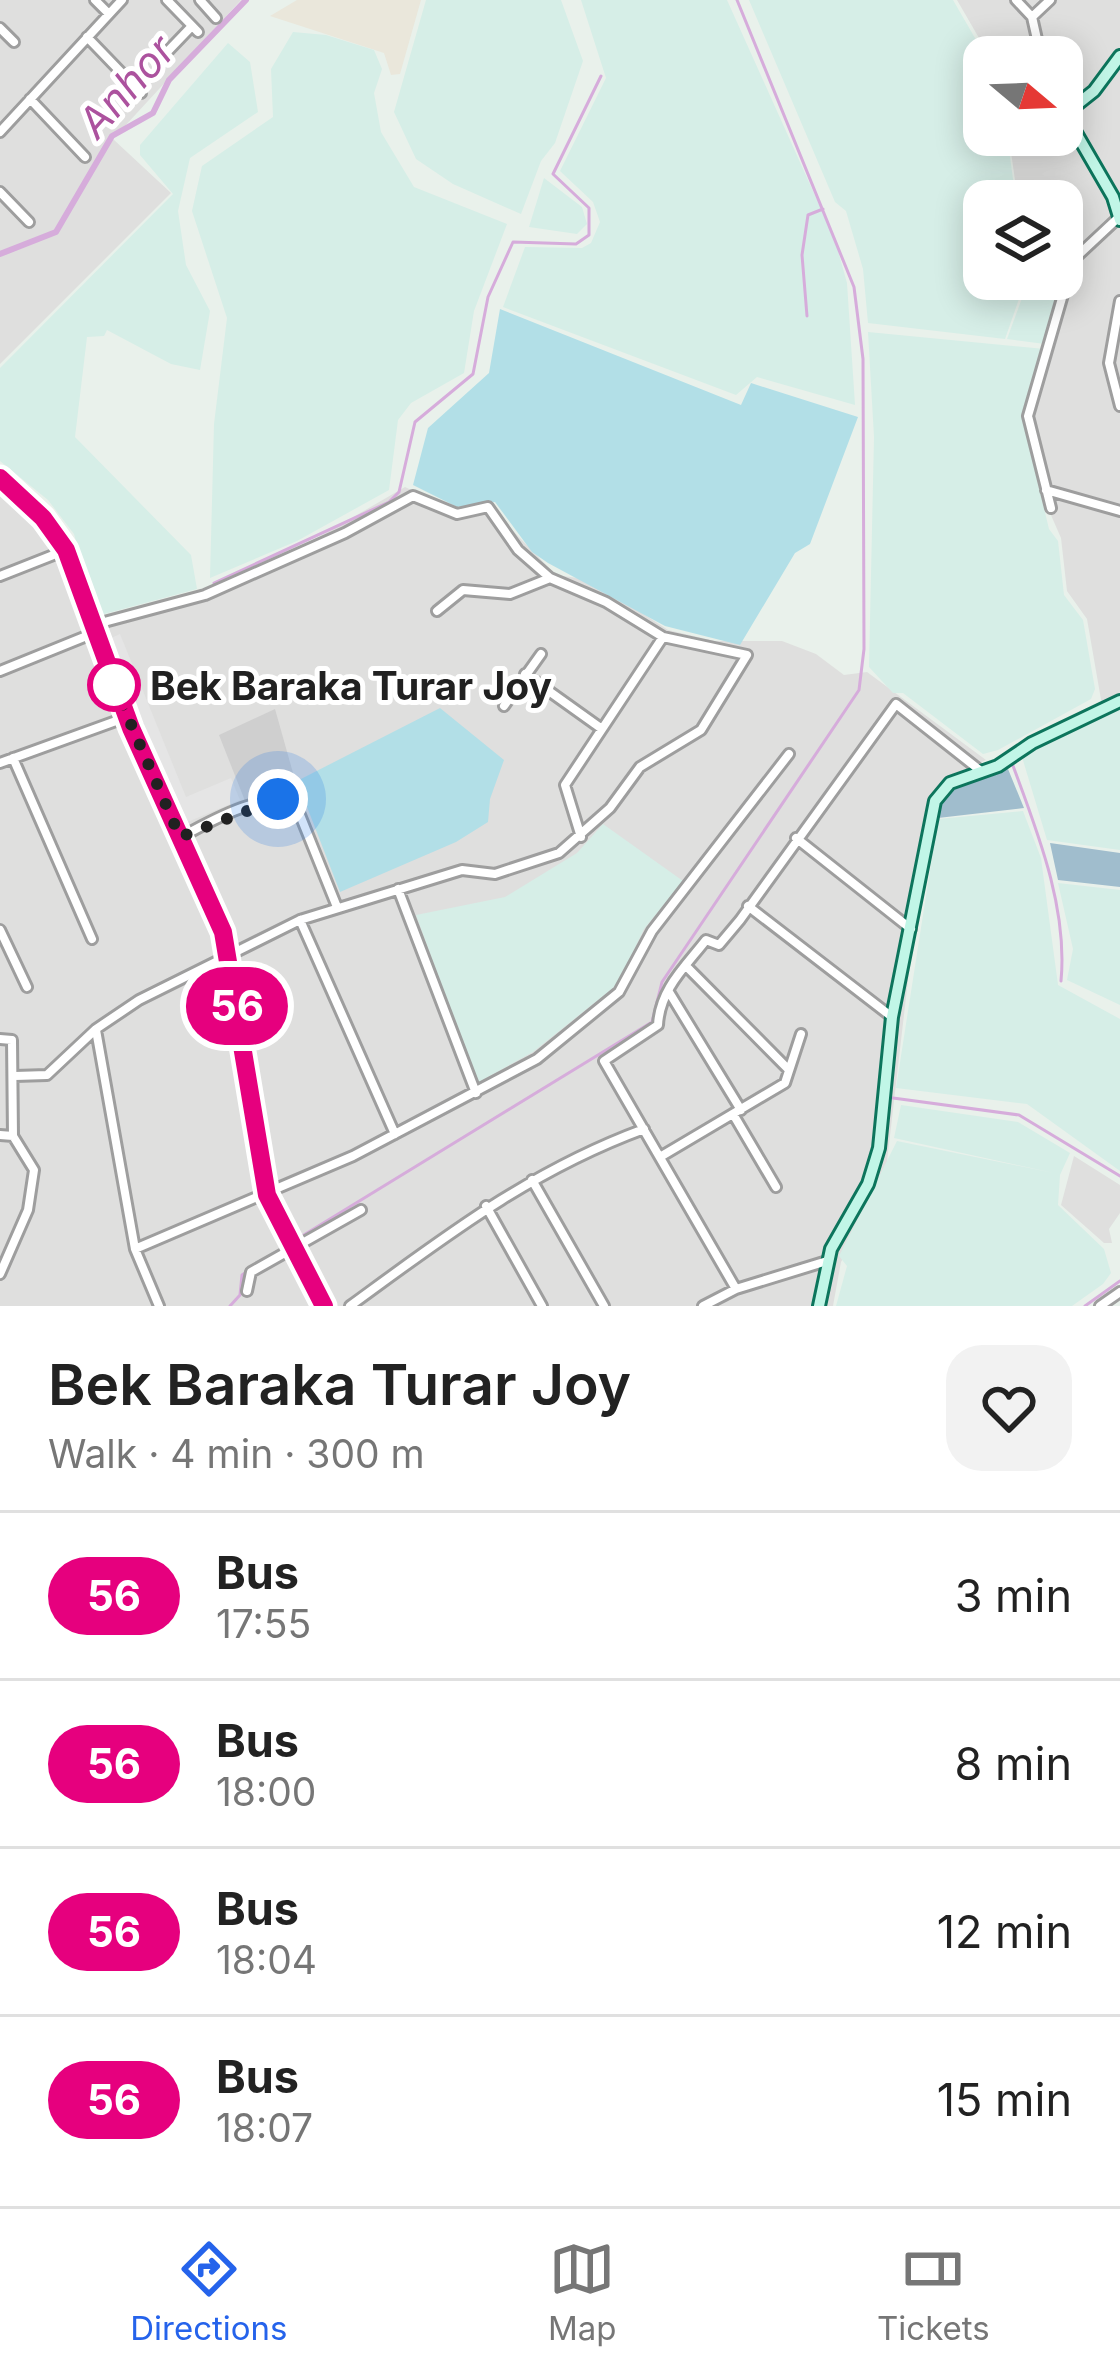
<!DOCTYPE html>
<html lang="en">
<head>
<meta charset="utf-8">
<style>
	body { margin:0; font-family:Inter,sans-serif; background:#f2f2f2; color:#222; height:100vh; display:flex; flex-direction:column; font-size:45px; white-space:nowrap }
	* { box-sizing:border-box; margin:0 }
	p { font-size:39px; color:#767676 }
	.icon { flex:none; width:66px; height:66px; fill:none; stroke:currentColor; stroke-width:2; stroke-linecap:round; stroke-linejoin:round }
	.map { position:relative; height:1306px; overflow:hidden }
	.panel { display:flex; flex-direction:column; background:#fff; flex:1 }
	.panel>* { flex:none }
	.badge { padding:0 24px; border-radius:39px; font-size:42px; line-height:78px }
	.needle { width:78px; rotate:109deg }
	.controls { position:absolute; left:963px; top:36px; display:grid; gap:24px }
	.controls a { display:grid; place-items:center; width:120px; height:120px; border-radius:24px; background:#fff; box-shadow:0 6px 30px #0003; font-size:60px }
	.you { position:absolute; width:60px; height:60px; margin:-30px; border:9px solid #fff; border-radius:50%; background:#1a73e8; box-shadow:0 0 0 18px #1a73e833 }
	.map>.badge { position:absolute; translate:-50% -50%; box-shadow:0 0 0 6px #fff }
	.round { display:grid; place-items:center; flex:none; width:126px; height:126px; border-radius:36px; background:#f2f2f2 }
	.headline { display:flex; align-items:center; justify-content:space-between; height:204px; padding:0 48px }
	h1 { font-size:57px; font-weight:600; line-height:90px }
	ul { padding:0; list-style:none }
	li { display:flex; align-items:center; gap:36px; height:168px; padding:0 48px; border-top:3px solid #e0e0e0 }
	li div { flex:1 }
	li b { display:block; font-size:45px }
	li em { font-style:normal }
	li .badge { min-width:132px; font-weight:700; text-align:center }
	.tabs { display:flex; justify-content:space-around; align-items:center; height:168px; border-top:3px solid #e0e0e0; background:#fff; font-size:33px; color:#767676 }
	.tabs a { display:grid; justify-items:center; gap:6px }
	.tabs .active { color:#2563eb }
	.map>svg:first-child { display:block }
	.residential { fill:#dfdfde }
	.industrial { fill:#eae7db }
	.religious { fill:#cfcfcf }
	.farmland { fill:#d6eee7 }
	.grass { fill:#b2dfe7 }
	.forest { fill:#a0bdcd }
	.parking { fill:#e5e5e5 }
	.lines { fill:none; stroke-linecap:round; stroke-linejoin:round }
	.stream { stroke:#d6acdb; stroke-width:3 }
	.canal { stroke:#d6acdb; stroke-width:6 }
	.street-casing { stroke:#9e9e9e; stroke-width:14 }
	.secondary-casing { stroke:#0c755c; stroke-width:16 }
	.street { stroke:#fff; stroke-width:8 }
	.secondary { stroke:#c1f6e7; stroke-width:10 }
	.line-casing { stroke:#fff; stroke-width:27 }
	.line { stroke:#e6007e; stroke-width:18 }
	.walk { stroke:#212121; stroke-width:12; stroke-dasharray:0 21.6 }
	.stop-dot { fill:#fff; stroke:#e6007e; stroke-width:6 }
	.labels { text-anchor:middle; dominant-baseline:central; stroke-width:10; stroke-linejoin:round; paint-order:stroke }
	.stop-label { font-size:39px; font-weight:bold; fill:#212121; stroke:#fff; text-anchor:start }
	.water-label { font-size:42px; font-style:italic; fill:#ac529e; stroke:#fff }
</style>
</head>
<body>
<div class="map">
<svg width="1120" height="1306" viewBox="0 0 1120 1306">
	<rect width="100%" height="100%" fill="#e9f1eb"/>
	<path class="residential" d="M 0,0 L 241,0 L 113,139 L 171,193 L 0,364 Z
		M 957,0 L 1120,0 L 1120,704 L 1103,711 L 1087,619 L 1067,591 L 1061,538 L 1040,490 L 1024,416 L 1069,263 L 1062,263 L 1062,201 L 1018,201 L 1009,138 L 1062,135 L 1062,57 L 990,57 Z
		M 0,468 L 46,506 L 72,540 L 96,618 L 200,590 L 305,545 L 405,487 L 459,513 L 486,503 L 556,575 L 592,580 L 668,630 L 715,641 L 782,641 L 816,654 L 844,675 L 867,672 L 986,760 L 949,777 L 928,807 L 885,1179 L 841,1262 L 833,1306 L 0,1306 Z
		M 1074,1156 L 1120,1185 L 1120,1213 L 1109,1229 L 1112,1243 L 1104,1243 L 1061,1205 Z"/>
	<path class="industrial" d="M 297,0 L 421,0 L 400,74 L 391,75 L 384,53 L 270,16 Z"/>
	<path class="religious" d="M 275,709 L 297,787 L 247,806 L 219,735 Z"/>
	<path class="farmland" d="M 426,0 L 561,0 L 583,61 L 555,143 L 541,161 L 521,214 L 453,184 L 416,159 L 394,112 Z
		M 581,0 L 727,0 L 835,240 L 847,283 L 855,405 L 757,377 L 736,395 L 503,307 L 525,247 L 582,248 L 591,243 L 600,222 L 593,202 L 560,171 L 606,78 Z
		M 749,0 L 953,0 L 986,57 L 984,135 L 1007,135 L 1016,201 L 984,201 L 984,279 L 1026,279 L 1005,339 L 868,323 L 863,269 L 846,211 L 835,202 Z
		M 293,32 L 326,35 L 374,50 L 382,69 L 374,93 L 381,132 L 414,187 L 507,224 L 474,311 L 464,373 L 411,403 L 398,420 L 389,490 L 297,541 L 210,578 L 214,424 L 227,318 L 192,211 L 202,166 L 273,117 L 271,69 Z
		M 228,43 L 250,62 L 258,112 L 190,158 L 178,211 L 186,265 L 210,311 L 200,370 L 171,364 L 107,330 L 104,336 L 87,337 L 75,437 L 191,555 L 197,589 L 97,616 L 74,534 L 48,500 L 0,461 L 0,368 L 173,194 L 140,155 L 140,145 Z
		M 544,178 L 582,207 L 587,224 L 577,234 L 529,227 Z
		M 1062,266 L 1068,266 L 1045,344 L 1007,339 L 1029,279 L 1062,279 Z
		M 868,332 L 1045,349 L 1022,417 L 1049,529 L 1058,541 L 1064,595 L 1083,620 L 1095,689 L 1091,699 L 998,750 L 983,754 L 903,693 L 893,693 L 869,667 L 874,437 Z
		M 1120,708 L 1120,850 L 1047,840 L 1022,757 Z
		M 1023,811 L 1041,858 L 1058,985 L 1120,1019 L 1120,1171 L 1027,1104 L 896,1088 L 938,819 Z
		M 603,824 L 683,881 L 644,929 L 618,984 L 533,1052 L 477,1083 L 416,915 L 505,897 L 577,853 Z
		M 1058,883 L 1120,890 L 1120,1005 L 1067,980 L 1073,949 Z
		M 901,1105 L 1018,1122 L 1070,1153 L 1060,1175 L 1058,1205 L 1104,1249 L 1111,1273 L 1103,1284 L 1072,1306 L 836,1306 L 847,1266 L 839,1256 L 897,1141 L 1054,1173 L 894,1138 Z"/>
	<path class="grass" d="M 500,309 L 741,405 L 751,383 L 858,417 L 810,544 L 795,553 L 740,645 L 665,626 L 548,563 L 532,552 L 495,502 L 457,507 L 413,485 L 428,428 L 489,373 Z
		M 440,708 L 504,760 L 490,799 L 488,822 L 456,842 L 340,892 L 297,781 Z"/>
	<path class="forest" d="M 1008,769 L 1024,808 L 938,818 L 937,805 L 951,788 Z
		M 1050,843 L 1120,853 L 1120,887 L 1058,880 Z"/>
	<path class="parking" d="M 120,634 L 186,797 L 231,778 L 240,800 L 185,823 L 109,639 Z"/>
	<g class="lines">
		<path class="stream" d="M 807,316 L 802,255 L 808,215 L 823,209
			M 214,583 L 389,502 L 399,492 L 415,422 L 473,374 L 488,297 L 513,242 L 576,244 L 589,235 L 589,208 L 553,174 L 601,76
			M 1012,763 C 1037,831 1068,907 1061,981
			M 893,1098 L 1019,1115 L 1120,1176
			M 294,1241 L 652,1022 L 662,982 L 859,690 L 864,649 L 863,359 L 854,287 L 737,0
			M 259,1264 L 286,1246
			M 230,1306 L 240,1295 L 242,1275 L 251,1269
			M 1085,1306 L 1120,1281"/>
		<path class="canal" d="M 0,254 L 56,232 L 112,136 L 153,113 L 169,80 L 246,0"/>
		<defs>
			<path id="street" d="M 95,0 L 109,14
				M 167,0 L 198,32
				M 200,0 L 216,18
				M 1016,0 L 1032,17 L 1041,57
				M 1032,17 L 1050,0
				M 0,28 L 14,42
				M 87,37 L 141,93
				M 169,50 L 192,26
				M 30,99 L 85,157
				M 0,132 L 122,0
				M 0,192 L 29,222
				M 1120,301 L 1109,363 L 1120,406
				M 1046,490 L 1120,511
				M 1051,508 L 1028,416 L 1073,260 L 1119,217
				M 0,576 L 66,550
				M 93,625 L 205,595 L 345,533 L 413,496 L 457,514 L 488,507 L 518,550 L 550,578
				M 0,671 L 94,633
				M 525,674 L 602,729
				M 504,706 L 541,654
				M 13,758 L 92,939
				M 0,763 L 127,717
				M 181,837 C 210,822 270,785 298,810 L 337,907
				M 581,837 L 565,785 L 663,637
				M 796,838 L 911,929
				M 398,889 L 476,1093
				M 748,906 L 892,1017
				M 300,920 L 395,1134
				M 0,930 L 27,987
				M 687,967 L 789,1070
				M 669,992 L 741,1110
				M 96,1030 L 135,1249 L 159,1306
				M 0,1039 L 12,1040 L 13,1136 L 34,1170 L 28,1210 L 0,1274
				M 15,1076 L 47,1075 L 96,1029 L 139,1000 L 300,920 L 462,870 L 495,874 L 559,853 L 610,808 L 640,767 L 701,730 L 747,655 L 663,637 L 606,602 L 550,578 L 510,594 L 463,590 L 437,611
				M 733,1114 L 776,1187
				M 0,1135 L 13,1136
				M 660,1157 L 785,1083 L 801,1034
				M 532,1180 L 604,1306
				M 486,1206 L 542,1306
				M 135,1249 L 353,1156 L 537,1059 L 619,992 L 652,931 L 789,754
				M 736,1289 L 604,1061 L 658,1025 C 660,989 685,967 706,940 L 719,945 L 740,920 L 896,704 L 982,772
				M 247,1291 L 251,1272 L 361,1210
				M 350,1306 C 446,1236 530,1171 644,1129
				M 703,1306 L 736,1289 L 827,1261
				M 1100,1306 L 1120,1292"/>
			<path id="secondary" d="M 1120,56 L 1094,91 L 1065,114 L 1113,197 L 1120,220
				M 0,478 L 42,518 L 66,550 L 131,728 L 223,932 L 267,1195 L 324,1306
				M 819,1306 L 831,1249 L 868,1184 L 879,1148 L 892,1017 L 935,801 L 950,783 L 998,766 L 1032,743 L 1120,701"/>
		</defs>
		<use href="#street" class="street-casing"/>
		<use href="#secondary" class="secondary-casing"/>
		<use href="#street" class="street"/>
		<use href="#secondary" class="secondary"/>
	</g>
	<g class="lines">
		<defs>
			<path id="line" d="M 0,478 L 43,518 L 66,550 L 131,728 L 223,932 L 267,1195 L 324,1306"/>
		</defs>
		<use href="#line" class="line-casing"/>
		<use href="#line" class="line"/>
		<path class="walk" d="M 114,685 L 180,837 L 278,799"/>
	</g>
	<circle class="stop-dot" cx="114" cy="685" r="24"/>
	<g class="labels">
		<g class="stop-label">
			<text x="150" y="685">Bek Baraka Turar Joy</text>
		</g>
		<g class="water-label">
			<text transform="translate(126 86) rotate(-48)">Anhor</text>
		</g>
	</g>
</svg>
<div class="controls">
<a><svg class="needle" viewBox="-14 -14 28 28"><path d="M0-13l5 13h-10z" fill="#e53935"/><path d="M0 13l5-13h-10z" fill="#767676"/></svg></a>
<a><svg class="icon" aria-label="layers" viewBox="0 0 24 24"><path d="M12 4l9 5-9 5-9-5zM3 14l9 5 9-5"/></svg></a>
</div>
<div class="you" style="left:278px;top:799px"></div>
<b class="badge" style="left:237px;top:1006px;background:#e6007e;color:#fff">56</b>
</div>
<section class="panel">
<div class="headline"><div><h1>Bek Baraka Turar Joy</h1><p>Walk · 4 min · 300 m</p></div><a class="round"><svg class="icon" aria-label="heart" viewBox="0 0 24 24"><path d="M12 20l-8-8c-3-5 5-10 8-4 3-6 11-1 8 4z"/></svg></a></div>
<ul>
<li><span class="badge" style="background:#e6007e;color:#fff">56</span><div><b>Bus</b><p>17:55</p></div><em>3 min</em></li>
<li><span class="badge" style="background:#e6007e;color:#fff">56</span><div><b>Bus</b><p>18:00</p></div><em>8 min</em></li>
<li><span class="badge" style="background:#e6007e;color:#fff">56</span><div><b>Bus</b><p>18:04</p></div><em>12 min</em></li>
<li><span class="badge" style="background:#e6007e;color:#fff">56</span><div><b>Bus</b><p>18:07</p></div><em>15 min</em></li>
</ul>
</section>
<nav class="tabs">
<a class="active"><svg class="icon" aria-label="directions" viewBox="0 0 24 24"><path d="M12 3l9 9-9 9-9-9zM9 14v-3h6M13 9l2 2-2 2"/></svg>Directions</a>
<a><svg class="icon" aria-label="map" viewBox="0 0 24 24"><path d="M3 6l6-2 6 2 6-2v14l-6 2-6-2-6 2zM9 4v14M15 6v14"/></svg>Map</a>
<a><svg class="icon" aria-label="tickets" viewBox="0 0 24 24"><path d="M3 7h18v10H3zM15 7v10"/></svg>Tickets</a>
</nav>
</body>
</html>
